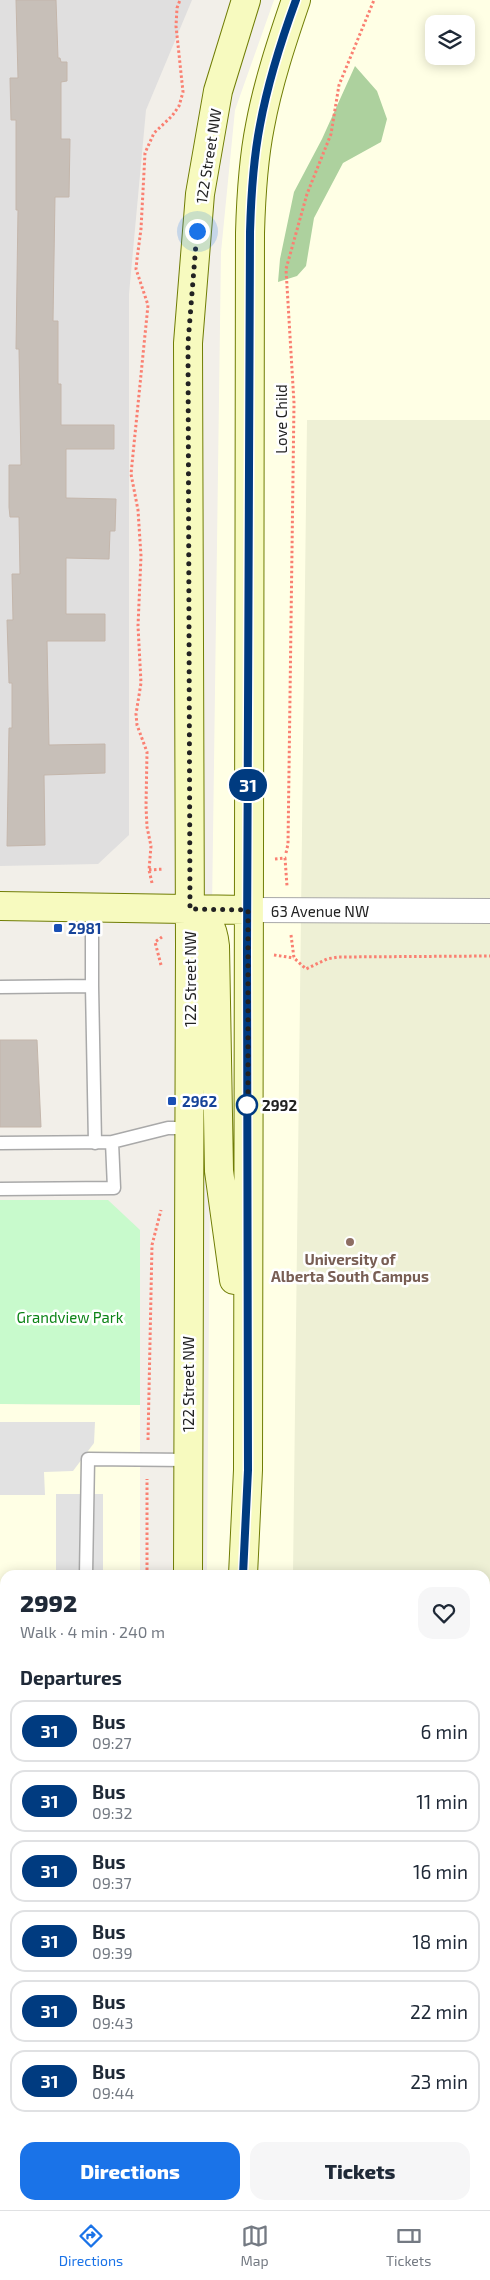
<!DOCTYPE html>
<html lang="en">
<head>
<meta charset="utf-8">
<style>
	body { margin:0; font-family:"Exo 2",sans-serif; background:#f6f6f7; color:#1f2937; height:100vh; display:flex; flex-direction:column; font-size:19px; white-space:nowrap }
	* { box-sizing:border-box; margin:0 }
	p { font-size:16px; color:#747a83 }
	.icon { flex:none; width:28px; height:28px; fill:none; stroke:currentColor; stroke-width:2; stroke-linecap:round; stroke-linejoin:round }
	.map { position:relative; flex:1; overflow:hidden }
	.panel { position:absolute; left:0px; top:1570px; width:490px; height:640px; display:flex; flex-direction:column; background:#fff; border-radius:15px 15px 0 0; box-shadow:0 2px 12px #0003 }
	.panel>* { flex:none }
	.badge { padding:0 10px; border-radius:16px; font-size:18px; line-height:32px }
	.tools { position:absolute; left:425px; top:15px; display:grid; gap:10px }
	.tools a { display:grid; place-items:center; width:50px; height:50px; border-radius:10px; background:#fff; box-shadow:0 2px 12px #0003; font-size:25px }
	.you { position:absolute; width:25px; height:25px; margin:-12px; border:4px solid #fff; border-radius:50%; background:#1a73e8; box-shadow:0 0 0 8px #1a73e833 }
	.map>.badge { position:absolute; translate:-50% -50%; box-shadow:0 0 0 2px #fff }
	h2 { padding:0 20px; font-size:19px; line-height:45px }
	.round { display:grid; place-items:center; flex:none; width:52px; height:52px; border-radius:15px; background:#f6f6f7 }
	.summary { display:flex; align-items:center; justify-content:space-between; height:85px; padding:0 20px }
	h1 { font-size:24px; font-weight:800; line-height:38px }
	.cta { display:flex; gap:10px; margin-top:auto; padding:10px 20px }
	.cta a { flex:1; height:58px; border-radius:15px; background:#1a73e8; color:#fff; font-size:20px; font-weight:800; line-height:58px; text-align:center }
	.cta a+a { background:#f6f6f7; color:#1f2937 }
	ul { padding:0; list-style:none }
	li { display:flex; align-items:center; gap:15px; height:62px; margin:0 10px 8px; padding:0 10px; border:2px solid #e0e1e3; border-radius:15px }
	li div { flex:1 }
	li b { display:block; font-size:19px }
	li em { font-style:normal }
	li .badge { min-width:55px; font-weight:700; text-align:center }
	.menu { display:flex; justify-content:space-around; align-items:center; height:70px; border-top:1px solid #e0e1e3; background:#fff; font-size:14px; color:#747a83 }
	.menu a { display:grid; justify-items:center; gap:2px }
	.menu .on { color:#1a73e8 }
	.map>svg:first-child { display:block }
	.residential { fill:#e0dfdf }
	.education { fill:#ffffe5; fill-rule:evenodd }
	.farmland { fill:#eef0d5 }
	.forest { fill:#add19e }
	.park { fill:#c8facc }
	.parking { fill:#e2e2e2 }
	.building { fill:#c7bfb8; stroke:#c4b6ab }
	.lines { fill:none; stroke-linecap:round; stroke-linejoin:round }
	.lane-casing { stroke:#a9a9a9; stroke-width:15 }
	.street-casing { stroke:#a9a9a9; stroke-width:26 }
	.secondary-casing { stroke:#707d05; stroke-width:30 }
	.path { stroke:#fa8072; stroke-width:3; stroke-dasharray:2.5 2.5; stroke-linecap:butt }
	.lane { stroke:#fff; stroke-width:12 }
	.street { stroke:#fff; stroke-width:24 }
	.secondary { stroke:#f7fabf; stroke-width:28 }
	.line-casing { stroke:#fff; stroke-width:11 }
	.line { stroke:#003b80; stroke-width:8 }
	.walk { stroke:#222; stroke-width:5; stroke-dasharray:0 9 }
	.transit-dot { fill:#1a4fb4; stroke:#fff; stroke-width:2 }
	.stop-dot { fill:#fff; stroke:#003b80; stroke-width:2.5 }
	.education-dot { fill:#8d6e63; stroke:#fff; stroke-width:2 }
	.labels { text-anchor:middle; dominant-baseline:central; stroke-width:5; stroke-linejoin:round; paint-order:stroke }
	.street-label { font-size:15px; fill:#222; stroke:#fff }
	.transit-label { font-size:15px; font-weight:bold; fill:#164399; stroke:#fff; text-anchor:start }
	.stop-label { font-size:15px; font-weight:bold; fill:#222; stroke:#fff; text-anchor:start }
	.education-label { font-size:15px; font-weight:bold; fill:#785e54; stroke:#fff }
	.park-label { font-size:15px; fill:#0c8416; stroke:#fff }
</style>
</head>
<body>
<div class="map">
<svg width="490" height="2210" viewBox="0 0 490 2210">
	<rect width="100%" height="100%" fill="#f2efe9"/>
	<path class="residential" d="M 0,0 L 192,0 L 146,110 L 129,294 L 129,835 L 98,864 L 0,866 Z
		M 0,1838 L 5,1838 L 5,2001 L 0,2001 Z"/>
	<path class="education" d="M 274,0 L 490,0 L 490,2210 L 0,2210 L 0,2042 L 5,2042 L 5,2205 L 485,2205 L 485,1575 L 207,1575 L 212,910 L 221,252 L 235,110 ZM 434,24 L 466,24 L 466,56 L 434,56 Z
		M 0,1404 L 140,1405 L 140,1575 L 5,1575 L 5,1838 L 0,1838 Z"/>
	<path class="farmland" d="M 307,420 L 490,420 L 490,2210 L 0,2210 L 0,2119 L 5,2119 L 5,2205 L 485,2205 L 485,1575 L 293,1575 Z"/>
	<path class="forest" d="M 355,66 L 377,91 L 387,119 L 381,142 L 343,163 L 314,218 L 306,266 L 297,276 L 278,282 L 280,259 L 294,192 L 322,139 Z
		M 0,2141 L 5,2141 L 5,2205 L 138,2205 L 138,2210 L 0,2210 Z"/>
	<path class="park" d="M 0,1200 L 108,1200 L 140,1230 L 140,1405 L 0,1404 Z"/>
	<path class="parking" d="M 0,1422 L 95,1422 L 94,1443 L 73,1471 L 44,1472 L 45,1495 L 0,1495 Z
		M 56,1494 L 103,1494 L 103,1575 L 56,1575 Z"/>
	<path class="building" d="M 16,0 L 56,0 L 58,58 L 60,58 L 61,62 L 67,62 L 67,81 L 61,82 L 61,139 L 70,139 L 69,197 L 55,197 L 53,321 L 58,321 L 58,384 L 61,384 L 61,425 L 114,425 L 114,449 L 66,449 L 66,498 L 116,499 L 115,531 L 110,531 L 109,559 L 66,558 L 66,614 L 105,614 L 105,641 L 47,641 L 49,745 L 105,744 L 105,773 L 44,775 L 45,845 L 7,846 L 9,728 L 12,728 L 12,683 L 9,683 L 7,620 L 13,620 L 12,574 L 20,574 L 19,517 L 10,517 L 9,507 L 9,465 L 21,465 L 19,349 L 16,349 L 18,210 L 16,210 L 16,120 L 11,120 L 10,78 L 18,78 Z
		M 0,1040 L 37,1040 L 41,1127 L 0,1127 Z"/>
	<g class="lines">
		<defs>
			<path id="lane" d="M 92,986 L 95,1143
				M 0,987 L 92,986 L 92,907
				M 0,1143 L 112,1142 L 168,1128 L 189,1128
				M 0,1189 L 114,1188 L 112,1142
				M 86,1575 L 88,1459 L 188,1460
				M 0,1825 L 5,1823"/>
			<path id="street" d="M 248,910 L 490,911"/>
			<path id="secondary" d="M 0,906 L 248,910
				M 190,909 C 208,917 213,927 215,946 L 219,1171 L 234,1280
				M 188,1575 L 190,943 L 188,343 L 200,194 L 218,91 L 246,0
				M 243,1575 L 248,1470 L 250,233 C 251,197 253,161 260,126 C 268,83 282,41 296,0
				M 0,2041 L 5,2041
				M 185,2205 L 185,2210
				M 224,2205 L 224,2210"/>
		</defs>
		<use href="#lane" class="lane-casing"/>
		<use href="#street" class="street-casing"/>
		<use href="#secondary" class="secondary-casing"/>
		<path class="path" d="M 286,853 L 288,844 L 294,403 L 286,269 L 307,194 L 331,134 L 339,85 L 374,0
			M 275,859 L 285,858 L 287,886
			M 149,870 L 164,869
			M 152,883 L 149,870 L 151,846 L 147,827 L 146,806 L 147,752 L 137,725 L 136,714 L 141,683 L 138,626 L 141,556 L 138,510 L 131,474 L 148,305 L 136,269 L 137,259 L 141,229 L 145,153 L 154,133 L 172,116 L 179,106 L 183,92 L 176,26 L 177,8 L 180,0
			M 291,935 L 294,958 L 306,969 L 327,959 L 338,957 L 490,956
			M 274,955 L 294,958
			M 161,965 L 155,942 L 162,937
			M 148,1440 L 152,1245 L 161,1210
			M 147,1575 L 147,1479
			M 485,2104 L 490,2104
			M 151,2205 L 151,2210"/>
		<use href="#lane" class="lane"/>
		<use href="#street" class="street"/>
		<use href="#secondary" class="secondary"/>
	</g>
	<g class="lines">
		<defs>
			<path id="line" d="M 243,1575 L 248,1470 L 247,952 L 250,232 C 251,197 253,161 260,125 C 268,82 281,41 296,0"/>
		</defs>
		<use href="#line" class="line-casing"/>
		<use href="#line" class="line"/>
		<path class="walk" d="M 197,231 L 188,343 L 190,909 L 248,910 L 248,1109 L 247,1105"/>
	</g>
	<g class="transit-dot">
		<rect x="53" y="923" width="10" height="10" rx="2.5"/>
		<rect x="167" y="1096" width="10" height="10" rx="2.5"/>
	</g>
	<circle class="stop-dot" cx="247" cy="1105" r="10"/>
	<circle class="education-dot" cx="350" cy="1242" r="5"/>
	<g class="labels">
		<g class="street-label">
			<text transform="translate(208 156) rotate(-81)">122 Street NW</text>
			<text transform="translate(281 419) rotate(-90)">Love Child</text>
			<text x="320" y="911">63 Avenue NW</text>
			<text transform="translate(190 979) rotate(-90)">122 Street NW</text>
			<text transform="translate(188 1384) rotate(-90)">122 Street NW</text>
		</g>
		<g class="transit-label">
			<text x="68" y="928">2981</text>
			<text x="182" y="1101">2962</text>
		</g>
		<g class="stop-label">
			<text x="262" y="1105">2992</text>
		</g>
		<g class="education-label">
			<text x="350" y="1259">University of<tspan x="350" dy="17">Alberta South Campus</tspan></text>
		</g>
		<g class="park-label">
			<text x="70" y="1317">Grandview Park</text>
		</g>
	</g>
</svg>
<div class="tools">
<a><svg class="icon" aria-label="layers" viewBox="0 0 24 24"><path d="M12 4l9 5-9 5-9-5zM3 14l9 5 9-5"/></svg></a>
</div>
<div class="you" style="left:197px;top:231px"></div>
<b class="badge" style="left:248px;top:785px;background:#003b80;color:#fff">31</b>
<section class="panel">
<div class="summary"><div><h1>2992</h1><p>Walk · 4 min · 240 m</p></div><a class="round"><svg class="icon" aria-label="heart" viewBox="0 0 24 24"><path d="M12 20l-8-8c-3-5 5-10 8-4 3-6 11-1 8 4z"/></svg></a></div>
<h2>Departures</h2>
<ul>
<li><span class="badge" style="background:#003b80;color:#fff">31</span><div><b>Bus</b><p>09:27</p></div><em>6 min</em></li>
<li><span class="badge" style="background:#003b80;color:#fff">31</span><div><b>Bus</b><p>09:32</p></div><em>11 min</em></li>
<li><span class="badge" style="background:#003b80;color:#fff">31</span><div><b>Bus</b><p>09:37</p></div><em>16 min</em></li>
<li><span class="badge" style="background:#003b80;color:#fff">31</span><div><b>Bus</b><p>09:39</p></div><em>18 min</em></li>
<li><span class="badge" style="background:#003b80;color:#fff">31</span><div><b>Bus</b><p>09:43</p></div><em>22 min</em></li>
<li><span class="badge" style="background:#003b80;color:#fff">31</span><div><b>Bus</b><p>09:44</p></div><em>23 min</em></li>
</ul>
<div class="cta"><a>Directions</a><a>Tickets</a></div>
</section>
</div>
<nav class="menu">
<a class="on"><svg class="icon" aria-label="directions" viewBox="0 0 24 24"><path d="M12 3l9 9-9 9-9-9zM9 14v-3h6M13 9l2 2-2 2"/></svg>Directions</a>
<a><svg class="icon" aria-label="map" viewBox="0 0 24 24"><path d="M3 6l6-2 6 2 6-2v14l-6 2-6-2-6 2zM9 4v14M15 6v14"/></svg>Map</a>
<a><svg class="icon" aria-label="tickets" viewBox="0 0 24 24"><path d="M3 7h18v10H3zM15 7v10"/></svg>Tickets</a>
</nav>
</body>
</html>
